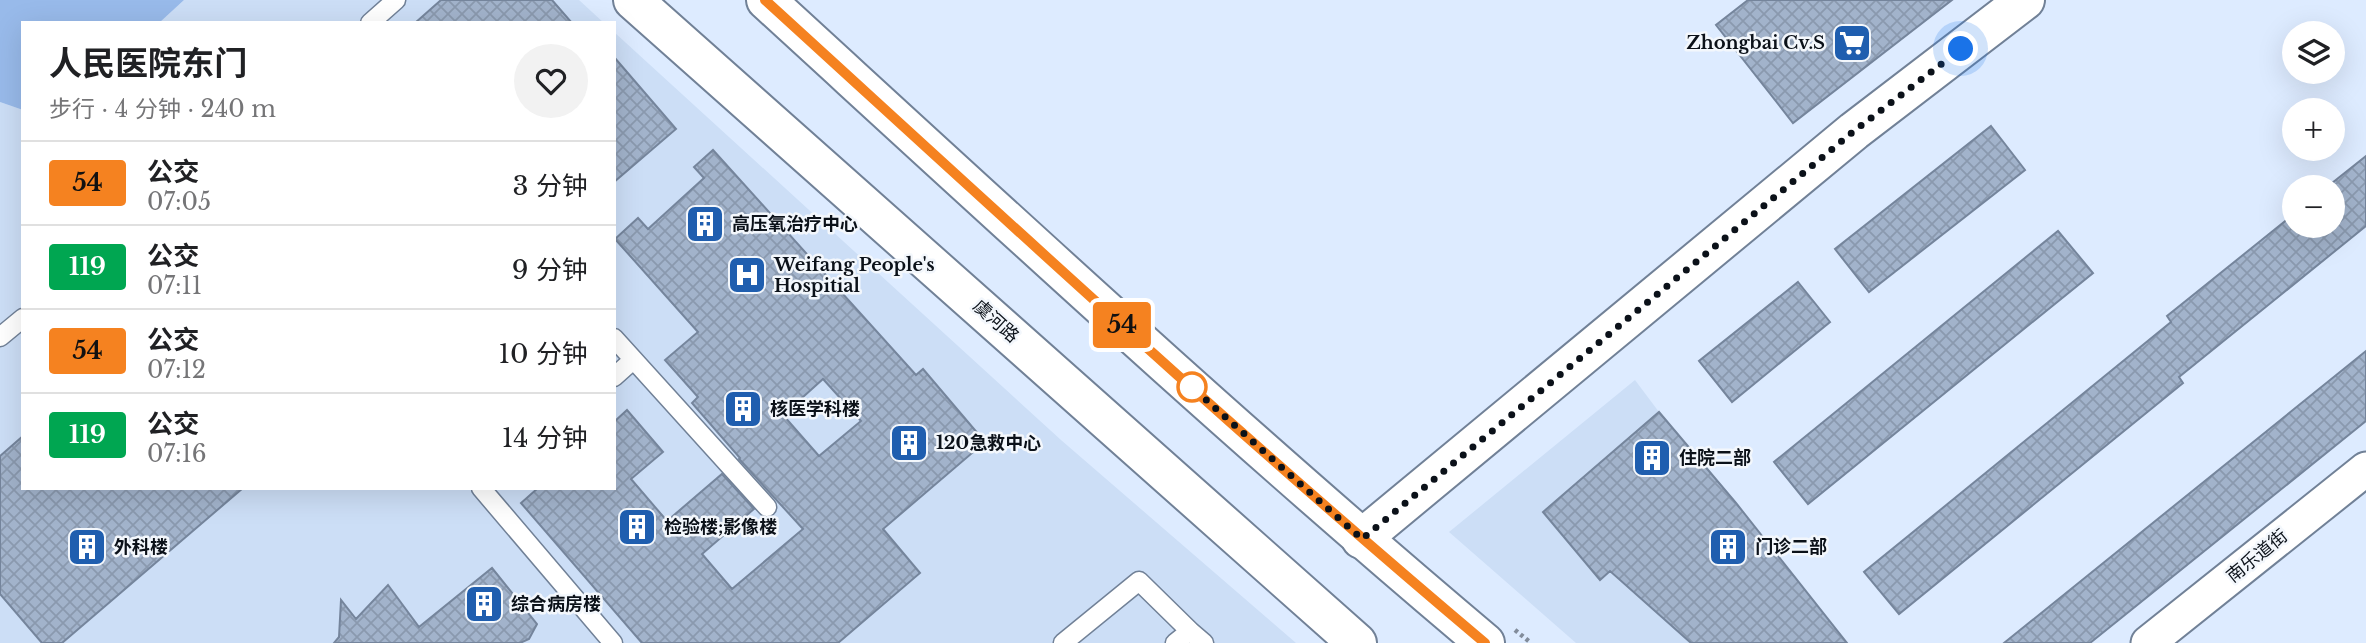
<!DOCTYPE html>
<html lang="zh">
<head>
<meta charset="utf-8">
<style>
	body { margin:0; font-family:"Libre Baskerville","Noto Sans SC",serif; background:#f2f2f2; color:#202124; height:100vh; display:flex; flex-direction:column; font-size:26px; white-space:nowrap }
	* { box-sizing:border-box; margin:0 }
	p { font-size:23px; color:#757577 }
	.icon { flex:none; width:38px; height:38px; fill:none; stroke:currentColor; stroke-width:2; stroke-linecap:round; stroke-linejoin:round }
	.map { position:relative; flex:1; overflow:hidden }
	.details { position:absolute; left:21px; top:21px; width:595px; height:469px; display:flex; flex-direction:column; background:#fff; border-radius:0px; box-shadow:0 7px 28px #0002 }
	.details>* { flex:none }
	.badge { padding:0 14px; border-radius:5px; font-size:24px; line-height:46px }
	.buttons { position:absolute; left:2282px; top:21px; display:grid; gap:14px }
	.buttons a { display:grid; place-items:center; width:63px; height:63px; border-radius:50%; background:#fff; box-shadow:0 7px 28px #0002; font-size:35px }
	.you { position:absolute; width:35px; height:35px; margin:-18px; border:5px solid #fff; border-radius:50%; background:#1a73e8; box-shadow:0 0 0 10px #1a73e833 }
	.map>.badge { position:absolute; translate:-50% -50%; box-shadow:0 0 0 4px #fff }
	.round { display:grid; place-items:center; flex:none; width:74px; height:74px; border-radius:37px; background:#f2f2f2 }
	.overview { display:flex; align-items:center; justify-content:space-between; height:119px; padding:0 28px }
	h1 { font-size:33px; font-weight:700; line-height:52px }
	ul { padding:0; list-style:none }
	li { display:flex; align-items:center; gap:21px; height:84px; padding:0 28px; border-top:2px solid #e0e0e0 }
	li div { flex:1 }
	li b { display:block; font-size:26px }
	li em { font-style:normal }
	li .badge { min-width:77px; font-weight:700; text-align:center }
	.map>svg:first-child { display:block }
	.built { fill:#ccdef6 }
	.green { fill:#98baea }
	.building { fill:url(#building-cross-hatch); stroke:#75859c; stroke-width:2; fill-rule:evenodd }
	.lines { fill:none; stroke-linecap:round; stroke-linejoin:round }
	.service-casing { stroke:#718197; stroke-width:21 }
	.minor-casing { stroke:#718197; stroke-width:37 }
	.tertiary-casing { stroke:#718197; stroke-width:42 }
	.primary-casing { stroke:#718197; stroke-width:42 }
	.path { stroke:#828c9b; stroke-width:4.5; stroke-dasharray:3.5 3.5; stroke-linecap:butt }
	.service { stroke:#fff; stroke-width:18 }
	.minor { stroke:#fff; stroke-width:33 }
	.tertiary { stroke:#fff; stroke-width:38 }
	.primary { stroke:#fff; stroke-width:38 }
	.line-casing { stroke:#fff; stroke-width:16 }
	.line { stroke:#f58220; stroke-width:10 }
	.walk { stroke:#0b1119; stroke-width:7; stroke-dasharray:0 12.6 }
	.stop-dot { fill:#fff; stroke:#f58220; stroke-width:3.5 }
	.labels { text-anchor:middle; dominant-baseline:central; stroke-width:5; stroke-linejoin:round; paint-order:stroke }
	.poi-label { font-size:18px; font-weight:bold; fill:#0b1119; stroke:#f3f7fc; text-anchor:start }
	.street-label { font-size:18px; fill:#0b1119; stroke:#f3f7fc }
</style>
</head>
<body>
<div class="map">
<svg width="2366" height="643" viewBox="0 0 2366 643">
	<defs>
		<pattern id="building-cross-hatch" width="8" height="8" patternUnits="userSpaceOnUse" patternTransform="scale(1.75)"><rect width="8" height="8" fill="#a2b3cb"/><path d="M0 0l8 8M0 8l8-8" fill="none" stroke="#8a99ae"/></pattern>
	</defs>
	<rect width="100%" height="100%" fill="#ddebff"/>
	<path class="built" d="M 184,0 L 579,0 L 604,23 L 159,23 Z
		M 614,32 L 1061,440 L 1296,643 L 0,643 L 0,102 L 23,110 L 23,488 L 614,488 Z
		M 1635,380 L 1659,412 L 1847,643 L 1576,643 L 1449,532 Z"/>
	<path class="green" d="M 0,0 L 184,0 L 159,23 L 23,23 L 23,110 L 0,102 Z"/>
	<path class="building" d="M 441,0 L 552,0 L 572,23 L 415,23 Z
		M 1748,0 L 1952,0 L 1793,123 L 1716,25 Z
		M 614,57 L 676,129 L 614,182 Z
		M 1991,126 L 2025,170 L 1869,292 L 1835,249 Z
		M 713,150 L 916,375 L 923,369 L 985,442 L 883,529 L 920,573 L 838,643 L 642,643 L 521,503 L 538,488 L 614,488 L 614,422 L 627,410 L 663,452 L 631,479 L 667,521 L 722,474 L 754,509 L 702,554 L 732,589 L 803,529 L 739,459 L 740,458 L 692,403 L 698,397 L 665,360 L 698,332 L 615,239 L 638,218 L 648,229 L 704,178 L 694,167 ZM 823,379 L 861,421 L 819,456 L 783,415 Z
		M 2366,156 L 2366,226 L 2179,377 L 2183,383 L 1899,614 L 1864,572 L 2171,322 L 2167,316 L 2294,214 L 2294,226 L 2333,226 L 2333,187 L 2327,187 Z
		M 2058,231 L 2093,273 L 1808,504 L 1774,462 Z
		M 1798,282 L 1830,322 L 1732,402 L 1699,361 Z
		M 2366,351 L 2366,421 L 2090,643 L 2004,643 Z
		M 1659,412 L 1736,503 L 1847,643 L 1691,643 L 1610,571 L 1600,580 L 1543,512 Z
		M 23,436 L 23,488 L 243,488 L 62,643 L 42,643 L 0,594 L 0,456 Z
		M 492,568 L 537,624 L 529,639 L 520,643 L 334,643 L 339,637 L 341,600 L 356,619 L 388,585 L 419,627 Z"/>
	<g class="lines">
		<defs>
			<path id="service" d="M 370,23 L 396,0
				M 0,337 L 23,318
				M 614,338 L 767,507
				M 614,377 L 633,360
				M 481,488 L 613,643
				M 1190,631 L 1204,643
				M 1063,643 L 1139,581 L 1190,631 L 1175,643"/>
			<path id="minor" d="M 2148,643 L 2366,469"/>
			<path id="tertiary" d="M 1361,539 L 1854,131 L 2025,0"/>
			<path id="primary" d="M 633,0 L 1357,643
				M 766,0 C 1003,217 1239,436 1485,643"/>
		</defs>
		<use href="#service" class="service-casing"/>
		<use href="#minor" class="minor-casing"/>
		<use href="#tertiary" class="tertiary-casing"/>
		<use href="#primary" class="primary-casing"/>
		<path class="path" d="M 1515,630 L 1531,643"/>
		<use href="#service" class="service"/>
		<use href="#minor" class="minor"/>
		<use href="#tertiary" class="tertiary"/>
		<use href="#primary" class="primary"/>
	</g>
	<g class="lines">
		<defs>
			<path id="line" d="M 765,0 C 1003,217 1239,436 1485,643"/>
		</defs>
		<use href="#line" class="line-casing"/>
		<use href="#line" class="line"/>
		<path class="walk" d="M 1192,387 L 1185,381 L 1362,539 L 1854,131 L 1961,49"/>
	</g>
	<defs>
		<symbol id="supermarket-square" viewBox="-11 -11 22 22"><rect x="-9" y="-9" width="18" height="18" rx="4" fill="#1f5eaf" stroke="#f3f7fc"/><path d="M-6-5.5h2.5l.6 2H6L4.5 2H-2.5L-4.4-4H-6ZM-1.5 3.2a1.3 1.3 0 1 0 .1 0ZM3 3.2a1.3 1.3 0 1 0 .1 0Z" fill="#fff"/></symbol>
		<symbol id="building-square" viewBox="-11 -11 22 22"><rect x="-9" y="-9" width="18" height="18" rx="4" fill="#1f5eaf" stroke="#f3f7fc"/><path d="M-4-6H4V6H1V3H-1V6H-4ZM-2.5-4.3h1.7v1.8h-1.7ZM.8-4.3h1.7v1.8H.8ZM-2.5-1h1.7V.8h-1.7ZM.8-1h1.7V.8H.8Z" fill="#fff"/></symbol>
		<symbol id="hospital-square" viewBox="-11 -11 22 22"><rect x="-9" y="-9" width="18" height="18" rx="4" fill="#1f5eaf" stroke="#f3f7fc"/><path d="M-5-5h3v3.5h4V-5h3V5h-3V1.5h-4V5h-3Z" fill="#fff"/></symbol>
	</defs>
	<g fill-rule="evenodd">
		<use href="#supermarket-square" x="1830" y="21" width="44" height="44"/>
		<use href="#building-square" x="683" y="202" width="44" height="44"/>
		<use href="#hospital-square" x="725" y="253" width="44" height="44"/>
		<use href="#building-square" x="721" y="387" width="44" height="44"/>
		<use href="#building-square" x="887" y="421" width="44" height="44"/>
		<use href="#building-square" x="1630" y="436" width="44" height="44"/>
		<use href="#building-square" x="615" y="505" width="44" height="44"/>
		<use href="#building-square" x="65" y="525" width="44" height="44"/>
		<use href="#building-square" x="1706" y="525" width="44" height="44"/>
		<use href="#building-square" x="462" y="582" width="44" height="44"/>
	</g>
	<circle class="stop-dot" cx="1192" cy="387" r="14"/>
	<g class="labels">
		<g class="poi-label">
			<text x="1825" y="43" text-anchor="end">Zhongbai Cv.S</text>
			<text x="732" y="224">高压氧治疗中心</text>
			<text x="774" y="265">Weifang People's<tspan x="774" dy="21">Hospitial</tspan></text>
			<text x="770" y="409">核医学科楼</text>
			<text x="936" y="443">120急救中心</text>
			<text x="1679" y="458">住院二部</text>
			<text x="664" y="527">检验楼;影像楼</text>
			<text x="114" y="547">外科楼</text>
			<text x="1755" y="547">门诊二部</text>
			<text x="511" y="604">综合病房楼</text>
		</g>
		<g class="street-label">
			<text transform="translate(996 321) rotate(42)">虞河路</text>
			<text transform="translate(2257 556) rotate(-39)">南乐道街</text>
		</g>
	</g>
</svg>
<div class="buttons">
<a><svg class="icon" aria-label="layers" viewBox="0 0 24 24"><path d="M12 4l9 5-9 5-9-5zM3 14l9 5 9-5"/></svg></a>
<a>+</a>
<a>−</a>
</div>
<div class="you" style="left:1961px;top:49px"></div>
<b class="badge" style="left:1122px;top:325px;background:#f58220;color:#111">54</b>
<section class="details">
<div class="overview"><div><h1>人民医院东门</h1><p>步行 · 4 分钟 · 240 m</p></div><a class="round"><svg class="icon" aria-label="heart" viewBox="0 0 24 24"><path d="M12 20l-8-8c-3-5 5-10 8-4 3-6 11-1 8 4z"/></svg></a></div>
<ul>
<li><span class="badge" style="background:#f58220;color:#111">54</span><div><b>公交</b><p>07:05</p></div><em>3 分钟</em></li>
<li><span class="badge" style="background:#00a651;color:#fff">119</span><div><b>公交</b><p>07:11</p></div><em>9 分钟</em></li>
<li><span class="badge" style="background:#f58220;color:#111">54</span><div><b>公交</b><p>07:12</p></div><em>10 分钟</em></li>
<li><span class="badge" style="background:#00a651;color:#fff">119</span><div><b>公交</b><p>07:16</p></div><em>14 分钟</em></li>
</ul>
</section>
</div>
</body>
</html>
